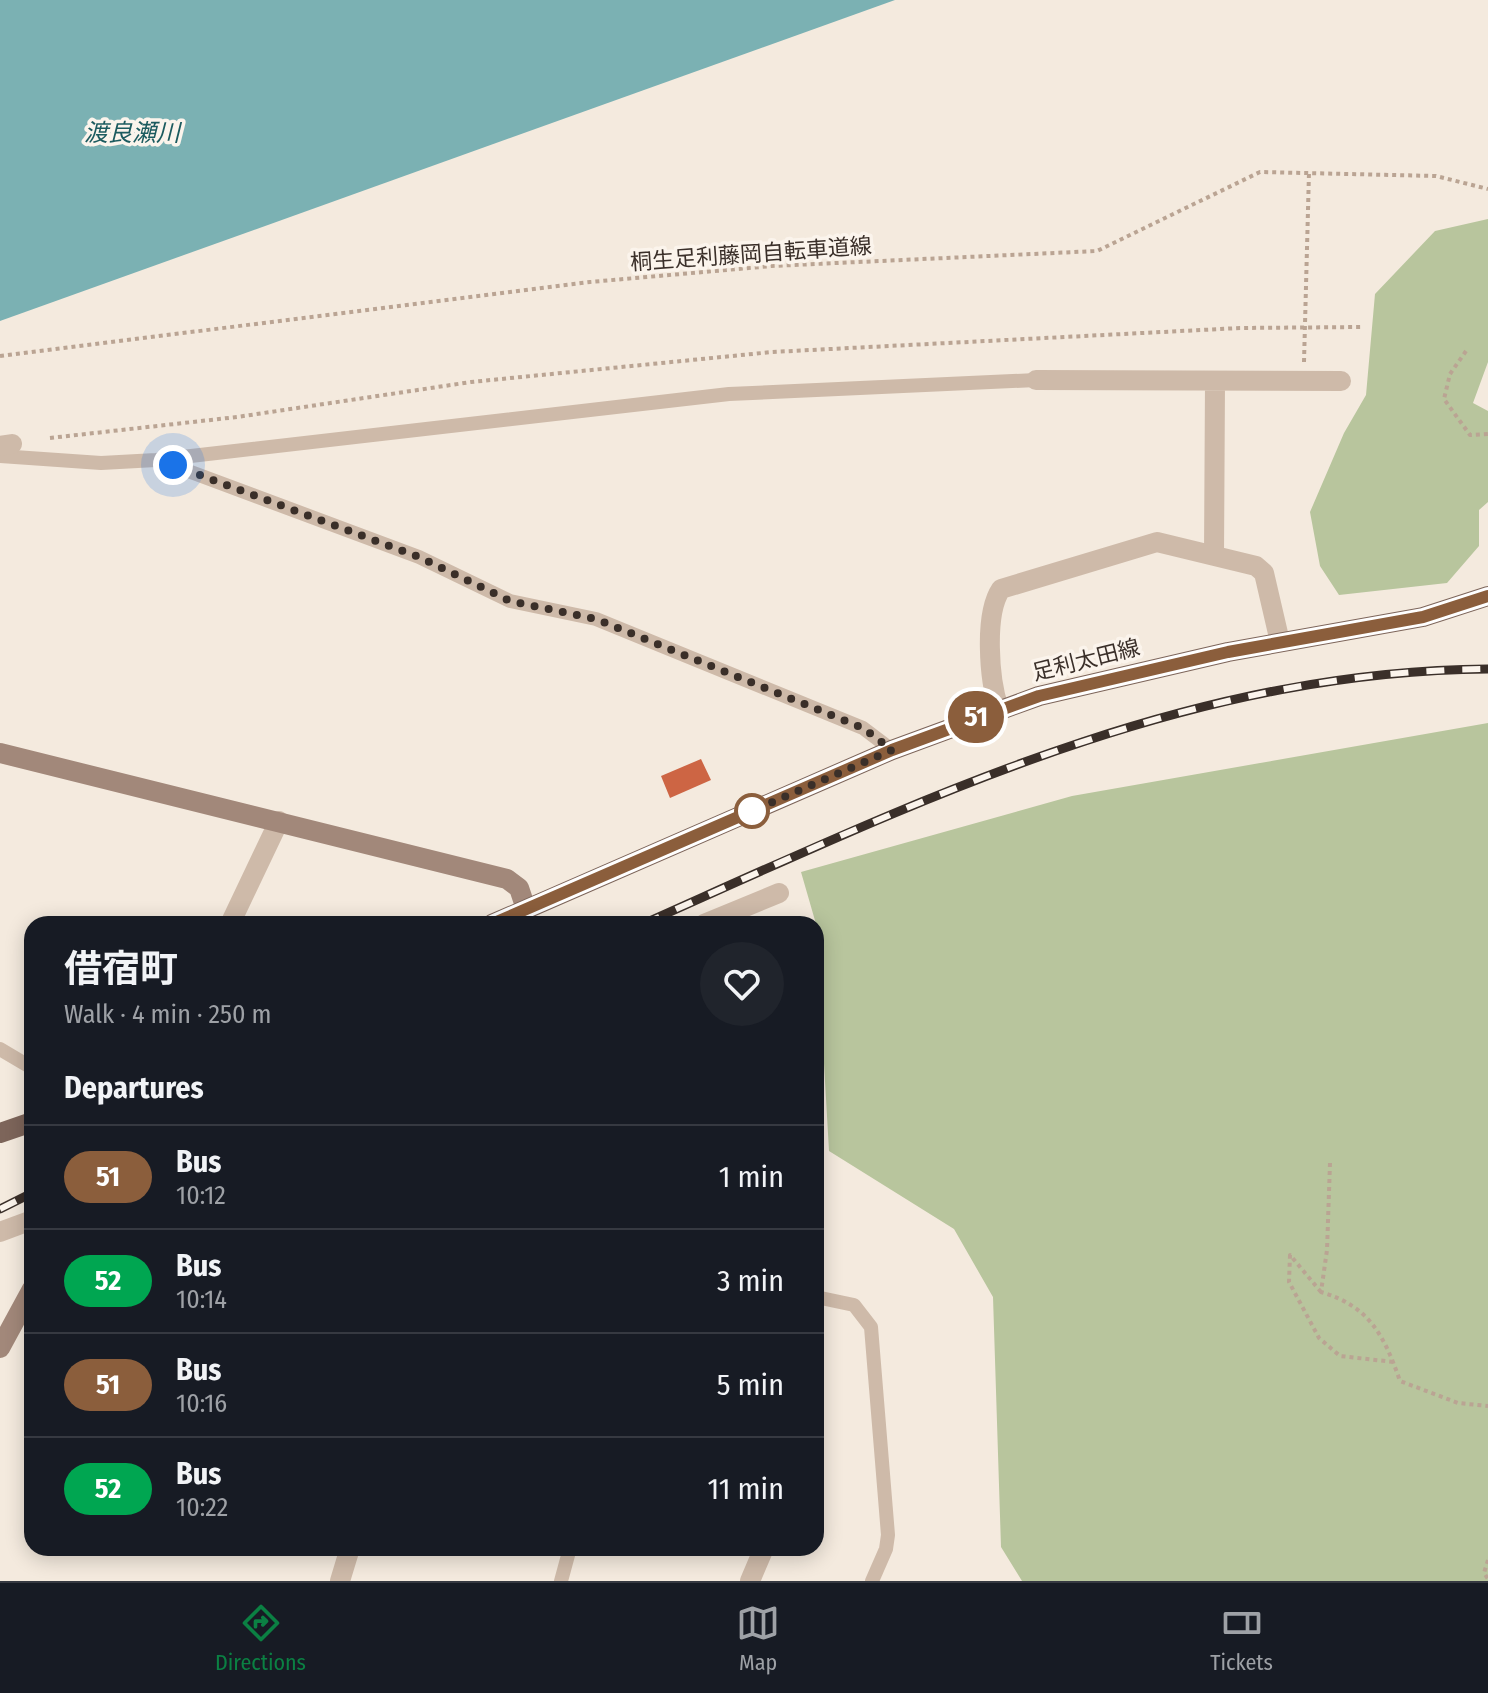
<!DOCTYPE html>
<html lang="en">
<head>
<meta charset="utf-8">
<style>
	body { margin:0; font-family:"Fira Sans Condensed","Noto Sans JP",sans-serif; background:#20242c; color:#f1f3f6; height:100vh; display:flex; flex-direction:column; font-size:30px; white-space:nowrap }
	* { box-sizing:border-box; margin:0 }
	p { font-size:26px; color:#9ea1a6 }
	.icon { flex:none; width:44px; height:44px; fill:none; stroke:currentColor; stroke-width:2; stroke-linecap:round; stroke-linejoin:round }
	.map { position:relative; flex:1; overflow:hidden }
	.sheet { position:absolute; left:24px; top:916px; width:800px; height:640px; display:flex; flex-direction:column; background:#171b24; border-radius:24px; box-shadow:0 4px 20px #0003 }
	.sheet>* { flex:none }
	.badge { padding:0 16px; border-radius:26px; font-size:28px; line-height:52px }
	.you { position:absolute; width:40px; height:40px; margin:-20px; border:6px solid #fff; border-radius:50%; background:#1a73e8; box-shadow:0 0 0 12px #1a73e833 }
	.map>.badge { position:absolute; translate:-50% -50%; box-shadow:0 0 0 4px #fff }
	h2 { padding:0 40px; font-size:30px; line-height:72px }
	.round { display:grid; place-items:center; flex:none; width:84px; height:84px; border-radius:42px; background:#20242c }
	.overview { display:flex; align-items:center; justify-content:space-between; height:136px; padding:0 40px }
	h1 { font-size:38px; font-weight:700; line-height:60px }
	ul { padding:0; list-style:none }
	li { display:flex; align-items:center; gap:24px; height:104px; padding:0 40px; border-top:2px solid #363941 }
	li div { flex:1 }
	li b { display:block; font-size:30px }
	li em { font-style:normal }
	li .badge { min-width:88px; font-weight:700; text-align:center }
	.tabs { display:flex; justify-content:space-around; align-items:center; height:112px; border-top:2px solid #363941; background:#171b24; font-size:22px; color:#9ea1a6 }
	.tabs a { display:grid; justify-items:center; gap:4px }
	.tabs .selected { color:#0b8043 }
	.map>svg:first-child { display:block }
	.green { fill:#b8c59d }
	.water { fill:#7bb1b3 }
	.building { fill:#cd6544 }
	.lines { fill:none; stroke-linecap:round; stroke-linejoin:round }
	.path { stroke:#baa493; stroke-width:4; stroke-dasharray:4 4; stroke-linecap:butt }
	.lane { stroke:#cebaa9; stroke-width:14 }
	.street { stroke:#cebaa9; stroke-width:20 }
	.secondary { stroke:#a2887a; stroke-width:20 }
	.primary { stroke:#7d655a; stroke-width:20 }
	.rail-casing { stroke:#3a2f29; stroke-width:9 }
	.rail { stroke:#fbf4ec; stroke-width:6; stroke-dasharray:18; stroke-linecap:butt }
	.line-casing { stroke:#fff; stroke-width:18 }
	.line { stroke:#8b5e3c; stroke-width:12 }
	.walk { stroke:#3a2f29; stroke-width:8; stroke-dasharray:0 14.4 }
	.stop-dot { fill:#fff; stroke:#8b5e3c; stroke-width:4 }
	.labels { text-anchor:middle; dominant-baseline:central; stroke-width:7; stroke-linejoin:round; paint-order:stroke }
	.street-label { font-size:22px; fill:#3a2f29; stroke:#fbf4ec }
	.water-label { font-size:24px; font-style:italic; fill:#1c5b5f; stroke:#fbf4ec }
</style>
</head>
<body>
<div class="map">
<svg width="1488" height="1581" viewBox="0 0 1488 1581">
	<rect width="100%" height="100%" fill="#f4eade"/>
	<path class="green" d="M 1488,219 L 1488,362 L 1473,403 L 1488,411 L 1488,502 L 1479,510 L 1479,546 L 1447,583 L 1339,595 L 1320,566 L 1310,512 L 1344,433 L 1366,395 L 1375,294 L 1435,231 Z
		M 1488,723 L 1488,1581 L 1022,1581 L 1001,1547 L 993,1297 L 954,1229 L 829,1151 L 816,924 L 801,872 L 1072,796 Z"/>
	<path class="water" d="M 0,0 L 895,0 L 0,321 Z"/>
	<path class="building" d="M 701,759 L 711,780 L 670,798 L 661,776 Z"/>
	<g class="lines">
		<path class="path" d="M 1466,351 L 1450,374 L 1444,399 L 1470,435 L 1488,434
			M 0,356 L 590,282 L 772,266 L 1097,251 L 1260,172 L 1436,176 L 1488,189
			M 1304,362 L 1309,172
			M 50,438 L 237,417 L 471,382 L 772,352 L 1240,328 L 1363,327
			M 1330,1163 L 1327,1250 L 1321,1292 C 1369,1306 1384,1335 1400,1381 L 1458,1403 L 1488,1406
			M 1321,1292 L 1290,1255 L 1289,1282 L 1319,1338 L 1340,1356 L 1394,1362
			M 1488,1560 L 1484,1573 L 1488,1579"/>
		<path class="lane" d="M 0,456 L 101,463 L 156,460 L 729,394 L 1036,380
			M 164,462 L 419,557 L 510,601 L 596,619 L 863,728 L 892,750
			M 0,1049 L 32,1068
			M 816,1297 L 854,1305 L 871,1327 L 888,1535 L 886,1549 L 872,1581
			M 561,1581 L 570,1548"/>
		<path class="street" d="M 1036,380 L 1341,381
			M 0,446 L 12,444
			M 1214,555 L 1215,383
			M 999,709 C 989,680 984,614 1001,589 L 1157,542 L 1256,566 L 1264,573 L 1280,642
			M 230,924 L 279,821
			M 704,924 L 779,893
			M 0,1232 L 32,1220
			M 340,1581 L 350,1548
			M 750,1581 L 764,1548"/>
		<path class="secondary" d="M 0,753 L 507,879 L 519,888 L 526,909
			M 0,1348 L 32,1289"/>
		<path class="primary" d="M 492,924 L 892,750 L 1039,696 L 1228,652 L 1423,617 L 1488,596
			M 0,1133 L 32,1122"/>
		<defs>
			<path id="rail" d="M 643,924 C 914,803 1184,671 1488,669
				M 0,1209 L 32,1193"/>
		</defs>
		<use href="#rail" class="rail-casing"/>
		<use href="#rail" class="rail"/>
	</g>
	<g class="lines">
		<defs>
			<path id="line" d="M 492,924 L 892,750 L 1039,696 L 1228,652 L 1423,617 L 1488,596"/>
		</defs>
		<use href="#line" class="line-casing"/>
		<use href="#line" class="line"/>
		<path class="walk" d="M 173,465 L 419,557 L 510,601 L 596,619 L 863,728 L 892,750 L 752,811"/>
	</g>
	<circle class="stop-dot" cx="752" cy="811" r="16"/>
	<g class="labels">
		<g class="street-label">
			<text transform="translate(751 254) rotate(-4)">桐生足利藤岡自転車道線</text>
			<text transform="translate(1086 660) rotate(-14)">足利太田線</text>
		</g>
		<g class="water-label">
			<text x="132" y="133">渡良瀬川</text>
		</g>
	</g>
</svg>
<div class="you" style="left:173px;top:465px"></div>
<b class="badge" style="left:976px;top:717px;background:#8b5e3c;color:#fff">51</b>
<section class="sheet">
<div class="overview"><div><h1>借宿町</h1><p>Walk · 4 min · 250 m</p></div><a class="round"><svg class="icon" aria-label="heart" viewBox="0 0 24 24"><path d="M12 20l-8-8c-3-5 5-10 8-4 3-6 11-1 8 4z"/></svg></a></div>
<h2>Departures</h2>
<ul>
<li><span class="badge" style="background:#8b5e3c;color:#fff">51</span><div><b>Bus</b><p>10:12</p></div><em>1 min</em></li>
<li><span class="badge" style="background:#00a651;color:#fff">52</span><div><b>Bus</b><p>10:14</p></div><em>3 min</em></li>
<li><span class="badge" style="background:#8b5e3c;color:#fff">51</span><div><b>Bus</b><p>10:16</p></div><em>5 min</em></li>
<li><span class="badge" style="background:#00a651;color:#fff">52</span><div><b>Bus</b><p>10:22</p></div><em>11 min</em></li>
</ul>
</section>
</div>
<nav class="tabs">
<a class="selected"><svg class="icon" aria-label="directions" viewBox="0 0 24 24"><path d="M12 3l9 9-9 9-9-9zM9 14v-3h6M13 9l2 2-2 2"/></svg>Directions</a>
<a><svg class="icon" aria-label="map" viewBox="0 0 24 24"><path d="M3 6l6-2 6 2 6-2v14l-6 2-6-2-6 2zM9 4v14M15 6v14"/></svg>Map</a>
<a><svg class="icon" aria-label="tickets" viewBox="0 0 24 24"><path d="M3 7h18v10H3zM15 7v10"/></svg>Tickets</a>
</nav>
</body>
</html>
